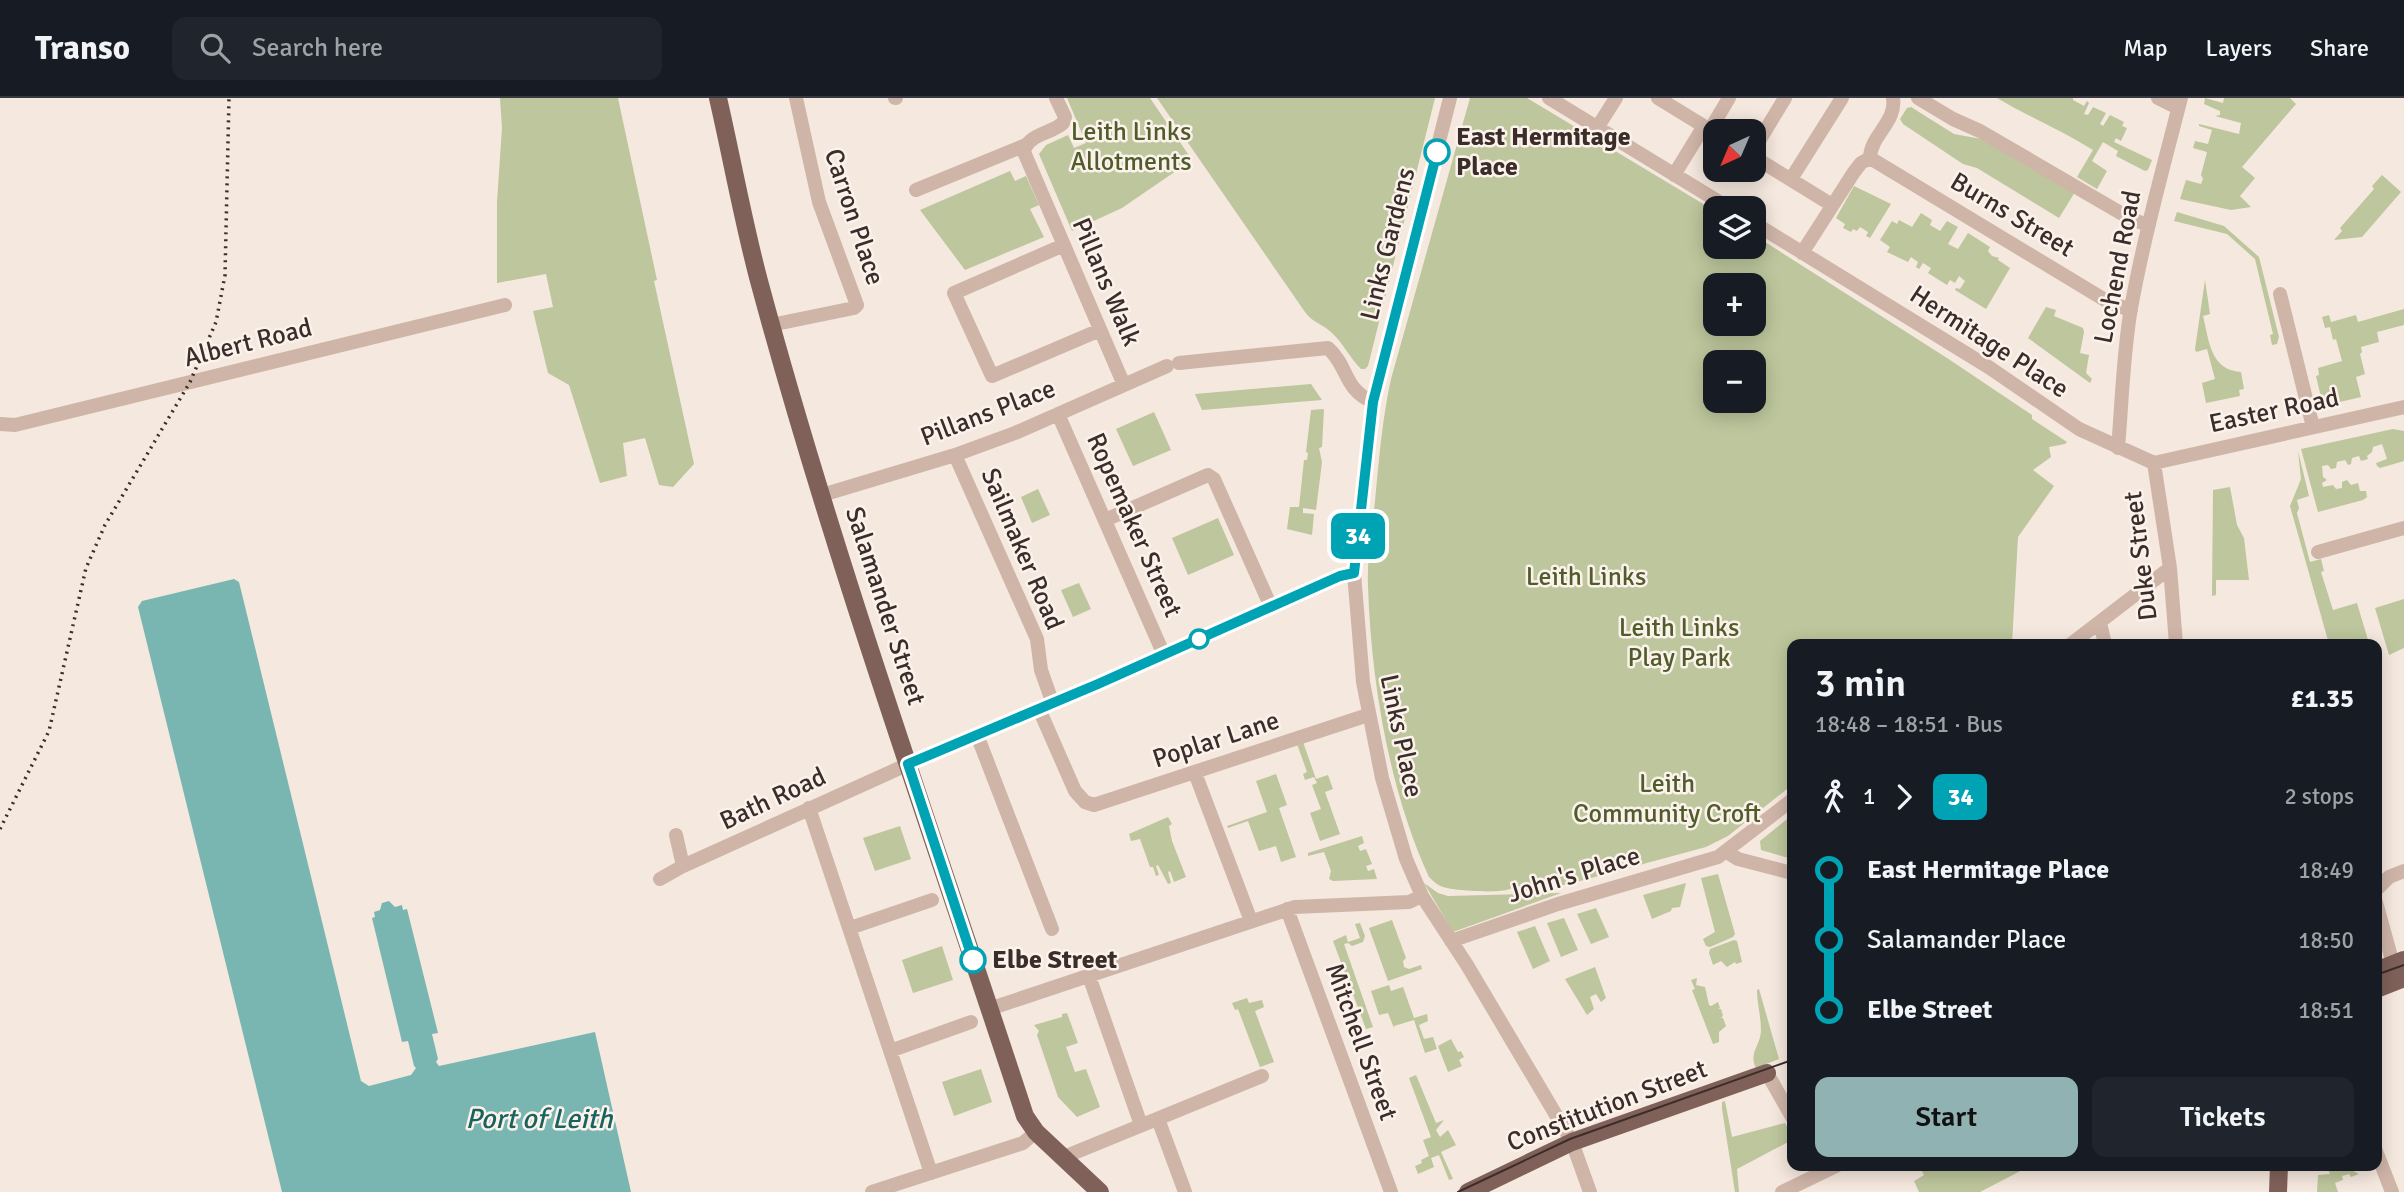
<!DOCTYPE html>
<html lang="en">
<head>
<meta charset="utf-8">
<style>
	body { margin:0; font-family:Signika,sans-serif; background:#20242c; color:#f1f3f6; height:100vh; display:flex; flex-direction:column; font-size:26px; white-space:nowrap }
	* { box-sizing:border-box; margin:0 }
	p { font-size:23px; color:#9ea1a6 }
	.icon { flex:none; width:38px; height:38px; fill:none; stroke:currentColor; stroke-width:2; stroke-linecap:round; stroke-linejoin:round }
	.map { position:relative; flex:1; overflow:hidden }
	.sheet { position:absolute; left:1787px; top:541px; width:595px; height:532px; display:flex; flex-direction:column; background:#171b24; border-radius:14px; box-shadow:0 4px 18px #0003 }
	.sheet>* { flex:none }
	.badge { padding:0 14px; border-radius:10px; font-size:24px; line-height:46px }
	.needle { width:46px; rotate:224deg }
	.buttons { position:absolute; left:1703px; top:21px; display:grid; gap:14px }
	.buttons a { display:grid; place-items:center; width:63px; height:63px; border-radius:14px; background:#171b24; box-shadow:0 4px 18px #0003; font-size:35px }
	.map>.badge { position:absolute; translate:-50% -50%; box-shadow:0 0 0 4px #fff }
	.legs { display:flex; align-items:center; gap:10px; height:77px; padding:0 28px; font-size:23px }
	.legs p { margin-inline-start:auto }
	.summary { display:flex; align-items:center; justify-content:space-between; height:119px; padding:0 28px }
	h1 { font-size:38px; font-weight:600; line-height:52px }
	.action { display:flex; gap:14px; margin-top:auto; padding:14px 28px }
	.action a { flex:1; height:80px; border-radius:14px; background:#90b2b2; color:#111; font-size:28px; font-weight:600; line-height:80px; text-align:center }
	.action a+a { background:#20242c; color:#f1f3f6 }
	ul { padding:0 28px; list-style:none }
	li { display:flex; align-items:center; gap:24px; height:70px; font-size:26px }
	li i { display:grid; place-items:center; width:10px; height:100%; margin:0 9px; background:currentColor }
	li i::after { content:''; width:18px; height:18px; margin:-9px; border:5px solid; border-radius:50%; background:#171b24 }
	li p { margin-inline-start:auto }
	li:first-child i { background:linear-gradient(#0000 50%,currentColor 0) }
	li:last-child i { background:linear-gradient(currentColor 50%,#0000 0) }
	header { display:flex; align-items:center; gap:42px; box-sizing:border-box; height:98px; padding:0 35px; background:#171b24; border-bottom:2px solid #363941 }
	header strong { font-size:33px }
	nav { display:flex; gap:38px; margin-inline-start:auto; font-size:24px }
	.search { width:490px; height:63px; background:#20242c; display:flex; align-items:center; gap:18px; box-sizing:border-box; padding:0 24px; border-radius:14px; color:#9ea1a6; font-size:26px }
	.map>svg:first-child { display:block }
	.green { fill:#bdc69c; fill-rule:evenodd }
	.water { fill:#7ab6b1 }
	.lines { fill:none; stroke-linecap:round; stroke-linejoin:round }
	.minor { stroke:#cfb5a8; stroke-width:14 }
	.major { stroke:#7f6159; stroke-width:18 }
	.tram { stroke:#3b2d29; stroke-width:2 }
	.rail { stroke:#3b2d29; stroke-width:3.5; stroke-dasharray:2 5; stroke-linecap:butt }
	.line-1-casing { stroke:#fff; stroke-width:16 }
	.line-1 { stroke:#00a3b4; stroke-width:10 }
	.stop-1-dot { fill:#fff; stroke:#00a3b4; stroke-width:3.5 }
	.labels { text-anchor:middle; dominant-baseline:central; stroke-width:5; stroke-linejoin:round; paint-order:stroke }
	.park-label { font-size:26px; fill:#505c2a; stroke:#fcf2ec }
	.stop-label { font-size:26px; font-weight:bold; fill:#3b2d29; stroke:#fcf2ec; text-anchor:start }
	.street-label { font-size:26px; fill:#3b2d29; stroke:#fcf2ec }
	.water-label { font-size:28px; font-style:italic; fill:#1a625e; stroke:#fcf2ec }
</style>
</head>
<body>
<header>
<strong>Transo</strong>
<div class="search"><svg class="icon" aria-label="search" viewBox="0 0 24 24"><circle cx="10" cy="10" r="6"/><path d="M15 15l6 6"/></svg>Search here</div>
<nav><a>Map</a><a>Layers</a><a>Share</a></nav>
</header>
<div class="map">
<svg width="2404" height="1094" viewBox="0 0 2404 1094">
	<rect width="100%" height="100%" fill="#f5e8de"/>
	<path class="green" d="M 500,0 L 618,0 L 657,182 L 654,183 L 694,366 L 673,389 L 659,387 L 645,340 L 623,345 L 627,378 L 600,385 L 569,287 L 548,275 L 533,213 L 553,209 L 546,176 L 497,185 L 497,104 L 502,30 Z
		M 1067,0 L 1150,0 L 1192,62 L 1122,110 L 1072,133 L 1039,56 L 1046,47 L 1068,37 L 1074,50 L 1086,45 Z
		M 1157,0 L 1435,0 L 1368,268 L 1365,271 L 1361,271 C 1350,260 1343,245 1332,235 C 1322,225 1314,226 1305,214 Z
		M 1470,0 L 1527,0 L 1715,113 L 1715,149 L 1754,149 L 1754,137 L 1947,260 L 2032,317 L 2032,321 L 2067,344 L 2065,346 L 2049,349 L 2051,359 L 2033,372 L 2054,388 L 2018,439 L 2012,546 L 1792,546 L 1792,687 L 1728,738 L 1706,749 L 1569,786 L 1530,793 L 1512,793 L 1512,790 C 1504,796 1455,793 1443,789 C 1437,787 1433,783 1429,779 C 1389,692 1371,583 1368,488 C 1367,460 1372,431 1375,403 C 1379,362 1382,322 1391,281 ZM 1715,187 L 1754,187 L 1754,226 L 1715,226 ZM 1715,264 L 1754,264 L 1754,303 L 1715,303 Z
		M 1997,0 L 2073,0 L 2073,2 L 2084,8 L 2087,3 L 2089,5 L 2084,16 L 2088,17 L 2093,9 L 2106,15 L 2100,26 L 2103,28 L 2110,17 L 2124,24 L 2122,28 L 2127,30 L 2121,43 L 2116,40 L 2114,44 L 2152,62 L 2148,72 L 2145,73 L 2116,58 L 2118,53 L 2103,44 L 2092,63 L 2107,73 L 2097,91 L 2077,79 L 2093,52 C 2061,32 2029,19 1997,0 Z
		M 2205,0 L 2223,5 L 2224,0 L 2290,0 L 2296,6 L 2242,69 L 2255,80 L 2240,98 L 2251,109 L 2231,112 L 2180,101 L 2186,82 L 2201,86 L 2203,81 L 2201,77 L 2207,54 L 2193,50 L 2195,43 L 2208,46 L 2212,32 L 2199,28 L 2199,26 L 2239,36 L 2241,25 L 2215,18 L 2220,17 L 2220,13 L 2204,6 Z
		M 1911,9 L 1954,36 L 1987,42 L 2075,94 L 2059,120 L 1977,70 L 1963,66 L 1903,26 L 1900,21 L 1907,10 Z
		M 1010,73 L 1015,83 L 1026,78 L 1039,107 L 1030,111 L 1044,139 L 965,172 L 920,112 Z
		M 2382,77 L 2401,94 L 2362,139 L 2334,142 L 2342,133 L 2340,130 L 2374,91 L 2372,88 Z
		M 1854,88 L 1891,106 L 1870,140 L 1866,138 L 1868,134 L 1860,129 L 1857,133 L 1853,131 L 1851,134 L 1843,130 L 1845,126 L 1836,120 Z
		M 2177,114 L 2224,128 L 2259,159 L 2279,239 L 2277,246 L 2272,247 L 2270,237 L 2273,236 L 2255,161 L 2227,136 L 2174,123 Z
		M 1921,115 L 1932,122 L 1930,127 L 1940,133 L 1947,123 L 1958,129 L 1948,146 L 1958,151 L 1968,135 L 1990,149 L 1988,153 L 1992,158 L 1999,160 L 1998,162 L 2010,170 L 1986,211 L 1955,192 L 1956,190 L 1960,191 L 1965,183 L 1959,178 L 1955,185 L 1950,182 L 1947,187 L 1928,175 L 1931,170 L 1923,165 L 1919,171 L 1916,169 L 1918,164 L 1911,159 L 1908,164 L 1887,154 L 1890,149 L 1880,142 L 1892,123 L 1897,126 L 1899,122 L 1912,129 Z
		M 2205,182 L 2210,216 L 2203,218 C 2209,242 2210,272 2241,274 L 2244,291 L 2239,292 L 2240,298 L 2206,305 L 2202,285 L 2215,281 L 2207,251 L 2196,254 L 2195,251 Z
		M 2046,209 L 2056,212 L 2054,218 L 2083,230 L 2084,234 L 2080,255 L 2089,257 L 2086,275 L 2092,281 L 2090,285 L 2028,240 Z
		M 2404,211 L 2404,227 L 2377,234 L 2379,244 L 2361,249 L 2362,254 L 2360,256 L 2365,276 L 2356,279 L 2361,299 L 2323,308 L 2316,278 L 2319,277 L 2318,270 L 2342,263 L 2336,241 L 2333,242 L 2330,229 L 2325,230 L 2322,219 L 2329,217 L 2331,224 L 2356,217 L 2358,224 Z
		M 1311,286 L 1322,302 L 1202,312 L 1195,296 Z
		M 1324,311 L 1322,349 L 1319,350 L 1322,364 L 1316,412 L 1303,410 L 1303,415 L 1314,416 L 1312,437 L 1287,431 L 1290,409 L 1299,409 L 1304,362 L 1307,362 L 1308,355 L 1306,354 L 1311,312 Z
		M 1154,314 L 1171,352 L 1133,368 L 1116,331 Z
		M 2393,331 L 2404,333 L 2404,363 L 2380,370 L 2377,368 L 2376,365 L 2387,361 L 2382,346 L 2373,349 L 2372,354 L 2367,358 L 2368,361 L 2361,363 L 2359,358 L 2352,360 L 2351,366 L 2348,367 L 2345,362 L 2337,364 L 2336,370 L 2331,371 L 2328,367 L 2322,368 L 2323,379 L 2327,382 L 2322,385 L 2323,389 L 2333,387 L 2336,391 L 2342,390 L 2342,384 L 2347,382 L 2351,387 L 2358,385 L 2360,393 L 2366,393 L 2367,399 L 2363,402 L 2318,414 L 2301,351 Z
		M 2298,353 L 2309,398 L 2297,402 L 2299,410 L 2297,415 L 2310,464 L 2321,461 L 2324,473 L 2321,474 L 2333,512 L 2357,505 L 2368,542 L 2354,546 L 2329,546 L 2290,408 L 2301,381 Z
		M 2230,389 L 2237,427 L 2244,440 L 2249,482 L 2216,482 L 2216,497 L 2212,498 L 2213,392 Z
		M 1038,391 L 1050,417 L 1032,425 L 1021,399 Z
		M 1218,420 L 1234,457 L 1188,477 L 1172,440 Z
		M 1079,485 L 1091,511 L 1073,519 L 1061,492 Z
		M 2404,501 L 2404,550 L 2389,557 L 2375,510 Z
		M 1303,644 L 1316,681 L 1328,677 L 1333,691 L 1325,694 L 1340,736 L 1320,743 L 1310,715 L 1321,711 L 1312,687 L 1317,685 L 1314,679 L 1305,682 L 1303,676 L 1307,674 L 1297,646 Z
		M 1276,676 L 1287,707 L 1279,710 L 1296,759 L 1281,764 L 1276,748 L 1259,753 L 1248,723 L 1228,730 L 1227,728 L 1267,714 L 1256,683 Z
		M 1792,717 L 1792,761 L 1761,752 L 1760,743 Z
		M 1168,719 L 1172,726 L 1169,728 L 1172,743 L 1186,779 L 1174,784 L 1170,773 L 1168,774 L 1171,785 L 1168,786 L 1158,767 L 1156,768 L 1159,777 L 1156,778 L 1153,769 L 1150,769 L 1140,741 L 1131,743 L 1129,736 Z
		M 900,728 L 911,761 L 875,773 L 863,740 Z
		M 1362,738 L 1364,745 L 1358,748 L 1360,753 L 1366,751 L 1372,766 L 1366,768 L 1368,773 L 1374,771 L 1377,781 L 1333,783 L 1329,781 L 1331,773 L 1324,754 L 1308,758 L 1308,755 Z
		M 1718,776 L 1735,836 L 1733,839 L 1710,849 L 1706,848 L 1703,841 L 1715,834 L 1701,780 Z
		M 1424,785 L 1438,795 L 1448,798 L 1561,795 L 1453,834 Z
		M 1686,785 L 1680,809 L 1672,810 L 1671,813 L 1652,821 L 1643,797 Z
		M 1596,810 L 1609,839 L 1591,846 L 1577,816 Z
		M 1564,820 L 1578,852 L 1561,859 L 1547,825 Z
		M 1392,822 L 1406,860 L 1403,863 L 1404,869 L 1409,871 L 1421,867 L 1422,871 L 1388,883 L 1369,830 Z
		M 1360,825 L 1365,838 L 1363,844 L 1352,848 L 1348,845 L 1344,846 L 1373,929 L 1366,931 L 1333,843 L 1346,837 L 1348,844 L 1360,840 L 1355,826 Z
		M 1535,828 L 1550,863 L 1533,871 L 1517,834 Z
		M 1734,842 L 1737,843 L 1742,864 L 1736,866 L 1735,864 L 1727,869 L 1721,863 L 1713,867 L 1709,855 L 1710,851 Z
		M 942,848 L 953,882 L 913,895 L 902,862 Z
		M 1595,869 L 1606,900 L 1601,904 L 1596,896 L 1590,899 L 1594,911 L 1587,917 L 1565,881 Z
		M 1697,880 L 1696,887 L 1705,889 L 1709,907 L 1711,908 L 1718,904 L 1720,910 L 1718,911 L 1721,911 L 1723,918 L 1721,920 L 1723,920 L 1726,928 L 1719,934 L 1719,944 L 1713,946 L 1692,892 L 1695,891 L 1691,882 Z
		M 1389,887 L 1391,893 L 1403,889 L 1414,920 L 1427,916 L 1428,923 L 1419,927 L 1424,941 L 1433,939 L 1437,951 L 1425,955 L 1414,922 L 1394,928 L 1394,930 L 1388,915 L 1379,917 L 1371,893 Z
		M 1759,891 L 1779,961 L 1756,970 C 1748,955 1761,947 1761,932 C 1761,919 1757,905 1757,892 Z
		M 1247,900 L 1249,905 L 1262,902 L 1264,909 L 1255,913 L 1274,964 L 1260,969 L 1238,911 L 1235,912 L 1232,905 Z
		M 1067,915 L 1078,945 L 1066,949 L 1075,974 L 1086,971 L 1100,1009 L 1077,1019 L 1058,999 L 1037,937 L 1039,933 L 1034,927 L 1062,919 L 1062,916 Z
		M 1451,941 L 1458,954 L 1461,953 L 1464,959 L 1459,962 L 1462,968 L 1448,974 L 1438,948 Z
		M 981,971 L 992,1004 L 954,1018 L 942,984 Z
		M 1416,977 L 1436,1025 L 1444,1022 L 1436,1032 L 1440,1039 L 1448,1032 L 1456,1047 L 1441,1054 L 1453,1081 L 1449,1082 L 1439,1057 L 1431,1060 L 1434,1069 L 1418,1076 L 1415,1068 L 1422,1065 L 1421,1062 L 1429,1058 L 1423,1042 L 1431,1039 L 1409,980 Z
		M 1725,1003 L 1732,1039 L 1785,1025 L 1792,1036 L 1792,1042 L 1737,1071 L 1739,1094 L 1735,1094 L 1722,1011 L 1722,1004 Z
		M 1919,1068 L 2030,1068 L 1980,1094 L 1919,1094 L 1914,1083 L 1924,1077 Z
		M 2327,1068 L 2344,1068 L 2345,1071 L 2350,1071 L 2359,1076 L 2351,1079 L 2349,1076 L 2342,1078 L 2343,1082 L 2335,1085 L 2338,1094 L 2317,1094 L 2318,1077 L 2330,1076 Z"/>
	<path class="water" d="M 234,481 L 239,484 L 361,983 L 369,988 L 411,977 L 416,970 L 414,968 L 408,943 L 402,944 L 372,820 L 375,819 L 374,814 L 380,812 L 382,805 L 389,803 L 395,809 L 402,807 L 403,812 L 407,811 L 438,935 L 432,936 L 438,961 L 436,964 L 439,968 L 595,934 L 631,1094 L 282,1094 L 138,509 L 142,503 Z"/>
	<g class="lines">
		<path class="minor" d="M 895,0 L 896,0
			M 1056,0 L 1065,19 L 1063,25 C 1051,36 1027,36 1024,54 L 1124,287
			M 1450,0 L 1373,304 L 1354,475 L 1363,584 L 1382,680 L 1406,761 L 1422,798 L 1467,867 L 1572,1044 L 1590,1094
			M 1549,0 L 1729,110
			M 1658,0 L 1715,35
			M 1918,0 L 1953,21 L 1980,33 L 2131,121 L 2148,127
			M 2158,0 L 2178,10
			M 1597,30 L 1616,0
			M 1710,32 L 1729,0
			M 1754,51 L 1785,0
			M 1754,59 L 1832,107
			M 1870,60 L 2110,205 L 2131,212
			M 1674,77 L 1704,28
			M 1791,81 L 1842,0
			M 916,92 L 1026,47
			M 1754,125 L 1990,270 L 2079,331 L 2154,365
			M 1064,147 L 954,195 L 992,278 L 1100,232
			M 1802,155 L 1854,74 L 1861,65 L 1870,60 C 1870,38 1897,24 1893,0
			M 2280,196 L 2313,329
			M 771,227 L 854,210 L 857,207 L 819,104 L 796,0
			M 1179,265 L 1328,250 C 1349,269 1343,291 1373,304
			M 1058,316 L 1164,557
			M 0,326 L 15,327 L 505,207
			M 2118,350 C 2122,304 2123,256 2131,210 C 2144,139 2163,70 2181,0
			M 955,357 L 1037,541 L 1041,572 L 1053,606
			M 2154,365 L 2404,309
			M 2154,365 L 2170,470 L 2176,546
			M 822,397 L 955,357 L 1015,335 L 1167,268
			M 1105,422 L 1208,377 L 1214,381 L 1271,509
			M 2318,454 L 2404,430
			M 2100,525 L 2105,546
			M 2071,546 L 2170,470
			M 1039,611 L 1075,693 L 1085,704 L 1094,707 L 1368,617
			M 977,637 L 1052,831
			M 1195,675 L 1251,823
			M 809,710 L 931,1075
			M 676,737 L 683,768
			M 1727,754 L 1738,761 L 1792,775
			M 660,781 L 683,768 L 924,659 L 1098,586 L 1340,478 L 1354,475
			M 2376,792 L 2389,779 L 2404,773
			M 2376,804 L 2393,866
			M 1287,811 L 1391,1094
			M 850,830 L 932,802
			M 1451,843 L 1558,806 L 1718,759 L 1792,702
			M 1089,878 L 1141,1027
			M 989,911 L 1295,809 L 1409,804 L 1422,798
			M 890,953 L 971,924
			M 1767,975 L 1792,1019
			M 1158,1021 L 1185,1094
			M 2376,1053 L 2392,1094
			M 1064,1059 L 1262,978
			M 872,1094 L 1023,1045 L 1036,1034
			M 1782,1094 L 1836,1068"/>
		<path class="major" d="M 718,0 C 732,61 743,123 759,183 C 835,465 934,740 1025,1018 L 1036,1034 L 1100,1094
			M 2376,873 L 2404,862
			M 2376,891 L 2404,880
			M 1468,1094 L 1572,1044 L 1767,975
			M 2278,1094 L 2279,1068"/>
		<path class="tram" d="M 2376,877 L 2404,867
			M 1458,1094 L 1570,1041 L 1792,962"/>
		<path class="rail" d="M 0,731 L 49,633 L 86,470 L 105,427 L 190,284 L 216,224 L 225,177 L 229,0"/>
	</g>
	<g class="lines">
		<defs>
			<path id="line-1" d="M 973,862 L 908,666 L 1098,586 L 1340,478 L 1354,475 L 1373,304 L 1437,54"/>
		</defs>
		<use href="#line-1" class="line-1-casing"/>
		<use href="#line-1" class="line-1"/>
	</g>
	<g class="stop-1-dot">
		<circle cx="1437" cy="54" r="12"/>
		<circle cx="1199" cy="541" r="9"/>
		<circle cx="973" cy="862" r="12"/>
	</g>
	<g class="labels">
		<g class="park-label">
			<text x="1131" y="34">Leith Links<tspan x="1131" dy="30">Allotments</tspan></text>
			<text x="1586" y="479">Leith Links</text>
			<text x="1679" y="530">Leith Links<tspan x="1679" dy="30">Play Park</tspan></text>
			<text x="1667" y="686">Leith<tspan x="1667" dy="30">Community Croft</tspan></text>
		</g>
		<g class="stop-label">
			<text x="1456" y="39">East Hermitage<tspan x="1456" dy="30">Place</tspan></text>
			<text x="992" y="862">Elbe Street</text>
		</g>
		<g class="street-label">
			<text transform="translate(2012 117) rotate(31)">Burns Street</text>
			<text transform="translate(854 119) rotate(72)">Carron Place</text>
			<text transform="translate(1388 146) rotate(-76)">Links Gardens</text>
			<text transform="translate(2118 169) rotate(-79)">Lochend Road</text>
			<text transform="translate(1106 184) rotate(67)">Pillans Walk</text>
			<text transform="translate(1989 244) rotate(33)">Hermitage Place</text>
			<text transform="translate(248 245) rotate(-14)">Albert Road</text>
			<text transform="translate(2274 313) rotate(-12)">Easter Road</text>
			<text transform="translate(988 315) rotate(-21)">Pillans Place</text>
			<text transform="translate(1134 427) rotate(66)">Ropemaker Street</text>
			<text transform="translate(1022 451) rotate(67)">Sailmaker Road</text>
			<text transform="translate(2141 458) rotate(-97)">Duke Street</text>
			<text transform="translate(885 508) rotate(72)">Salamander Street</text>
			<text transform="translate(1401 638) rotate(78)">Links Place</text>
			<text transform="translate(1216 642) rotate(-18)">Poplar Lane</text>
			<text transform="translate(773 701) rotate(-25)">Bath Road</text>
			<text transform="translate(1574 777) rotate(-17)">John's Place</text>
			<text transform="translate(1361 944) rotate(70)">Mitchell Street</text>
			<text transform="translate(1607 1008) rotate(-21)">Constitution Street</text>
		</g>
		<g class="water-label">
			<text x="539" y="1021">Port of Leith</text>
		</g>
	</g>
</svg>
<div class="buttons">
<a><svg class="needle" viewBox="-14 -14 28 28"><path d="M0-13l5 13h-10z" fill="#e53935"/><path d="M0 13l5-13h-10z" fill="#9ea1a6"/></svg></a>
<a><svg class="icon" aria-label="layers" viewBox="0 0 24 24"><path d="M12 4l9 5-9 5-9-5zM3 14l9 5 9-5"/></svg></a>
<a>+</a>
<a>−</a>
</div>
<b class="badge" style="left:1358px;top:438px;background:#00a3b4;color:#fff">34</b>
<section class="sheet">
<div class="summary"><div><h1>3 min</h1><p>18:48 – 18:51 · Bus</p></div><b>£1.35</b></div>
<div class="legs"><svg class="icon" aria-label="walk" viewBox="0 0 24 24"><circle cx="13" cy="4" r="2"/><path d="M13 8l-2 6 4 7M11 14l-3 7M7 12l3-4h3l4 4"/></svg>1<svg class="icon" aria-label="forward" viewBox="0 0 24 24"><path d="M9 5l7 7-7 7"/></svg><b class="badge" style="background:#00a3b4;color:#fff">34</b><p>2 stops</p></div>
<ul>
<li><i style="color:#00a3b4"></i><b>East Hermitage Place</b><p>18:49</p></li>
<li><i style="color:#00a3b4"></i><span>Salamander Place</span><p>18:50</p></li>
<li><i style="color:#00a3b4"></i><b>Elbe Street</b><p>18:51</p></li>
</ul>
<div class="action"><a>Start</a><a>Tickets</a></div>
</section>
</div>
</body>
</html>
